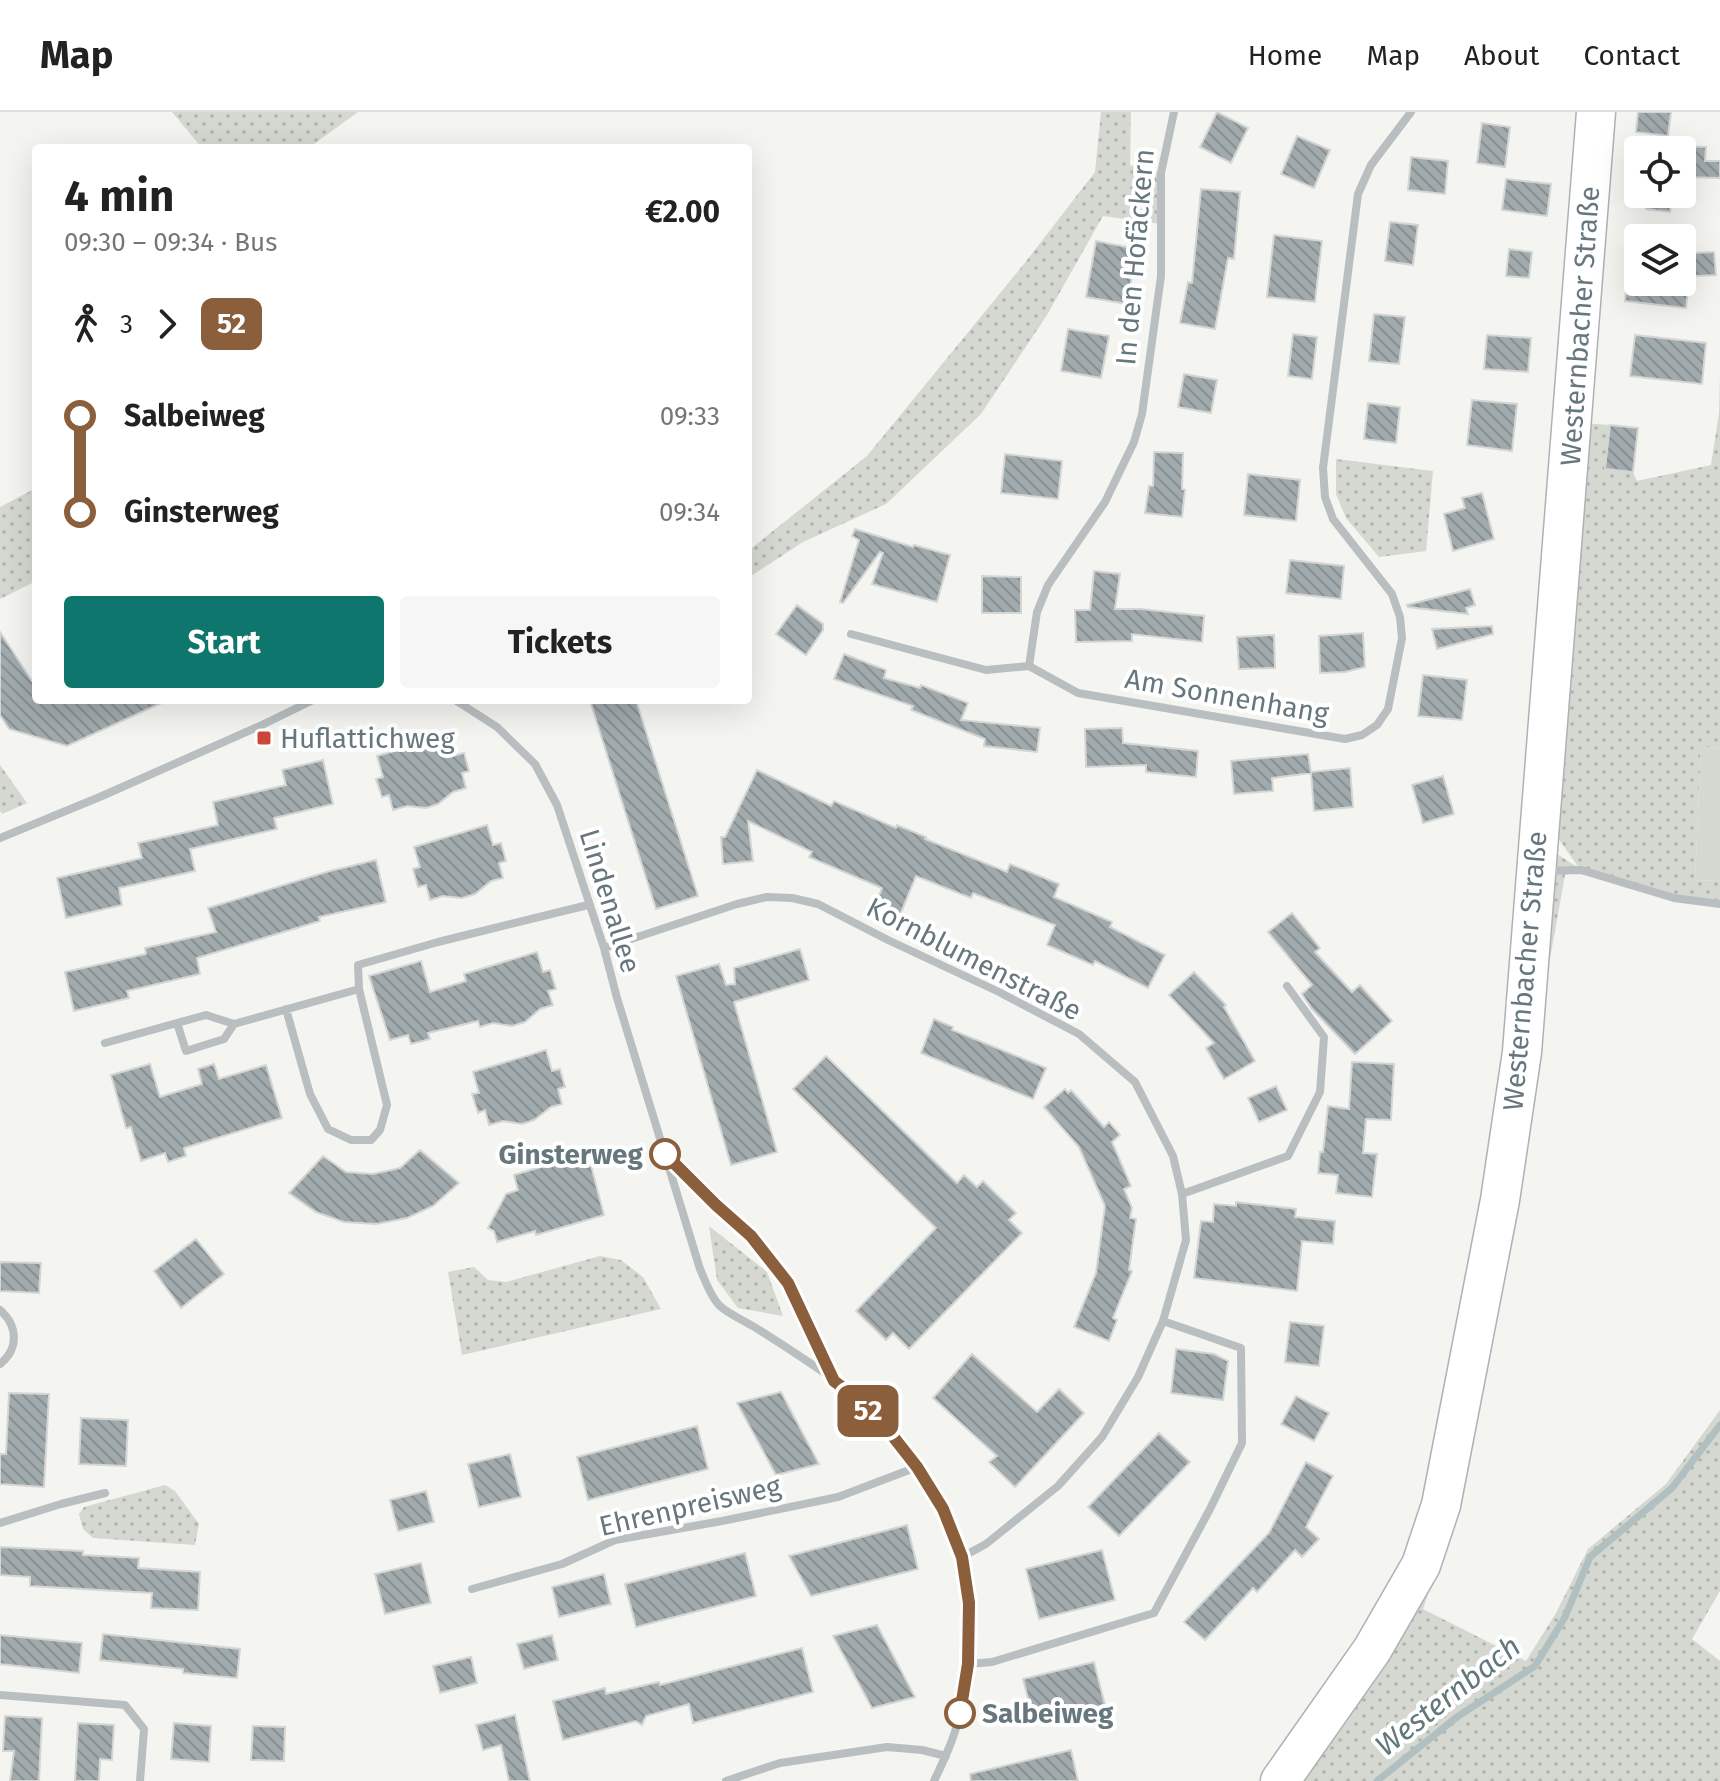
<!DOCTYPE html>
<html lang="en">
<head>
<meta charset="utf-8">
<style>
	body { margin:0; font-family:"Fira Sans",sans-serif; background:#f6f6f6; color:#222; height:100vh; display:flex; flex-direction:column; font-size:30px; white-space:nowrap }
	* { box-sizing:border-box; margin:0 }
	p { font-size:26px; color:#767676 }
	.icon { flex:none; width:44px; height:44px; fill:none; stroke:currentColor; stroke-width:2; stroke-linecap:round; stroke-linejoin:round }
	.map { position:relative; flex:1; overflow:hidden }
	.sheet { position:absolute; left:32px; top:32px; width:720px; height:560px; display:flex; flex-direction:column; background:#fff; border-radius:8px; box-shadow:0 8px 32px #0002 }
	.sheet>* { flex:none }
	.badge { padding:0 16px; border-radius:12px; font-size:28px; line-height:52px }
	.controls { position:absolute; left:1624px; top:24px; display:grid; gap:16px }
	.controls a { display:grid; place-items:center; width:72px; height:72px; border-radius:8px; background:#fff; box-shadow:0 8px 32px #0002; font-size:40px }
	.map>.badge { position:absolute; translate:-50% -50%; box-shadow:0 0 0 4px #fff }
	.legs { display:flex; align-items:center; gap:12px; height:88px; padding:0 32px; font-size:26px }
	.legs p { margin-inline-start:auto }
	.head { display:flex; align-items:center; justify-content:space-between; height:136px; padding:0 32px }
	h1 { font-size:44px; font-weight:700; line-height:60px }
	.primary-button { display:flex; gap:16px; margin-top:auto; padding:16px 32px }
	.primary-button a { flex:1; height:92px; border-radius:8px; background:#0f766e; color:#fff; font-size:32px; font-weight:700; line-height:92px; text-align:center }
	.primary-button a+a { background:#f6f6f6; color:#222 }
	ul { padding:0 32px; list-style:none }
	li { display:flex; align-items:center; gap:28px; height:96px; font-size:30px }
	li i { display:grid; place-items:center; width:12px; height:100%; margin:0 10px; background:currentColor }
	li i::after { content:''; width:20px; height:20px; margin:-10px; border:6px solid; border-radius:50%; background:#fff }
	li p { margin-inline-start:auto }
	li:first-child i { background:linear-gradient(#0000 50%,currentColor 0) }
	li:last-child i { background:linear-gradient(currentColor 50%,#0000 0) }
	header { display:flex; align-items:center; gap:48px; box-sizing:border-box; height:112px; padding:0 40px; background:#fff; border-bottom:2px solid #e0e0e0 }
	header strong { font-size:38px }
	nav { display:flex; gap:44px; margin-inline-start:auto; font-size:28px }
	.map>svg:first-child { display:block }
	.green { fill:url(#green-dots) }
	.pitch { fill:#d4d8d1 }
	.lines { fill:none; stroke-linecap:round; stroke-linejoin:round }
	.stream { stroke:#b2bfc1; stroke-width:7 }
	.building { fill:url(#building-back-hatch); stroke:#d5d5d4; stroke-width:2 }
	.secondary-casing { stroke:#acb2b5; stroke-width:41 }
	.street { stroke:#b9bec0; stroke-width:8 }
	.secondary { stroke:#fff; stroke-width:38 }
	.line-1-casing { stroke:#fff; stroke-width:18 }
	.line-1 { stroke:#8b5e3c; stroke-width:12 }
	.poi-dot { fill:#cd4738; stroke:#fff; stroke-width:3 }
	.stop-1-dot { fill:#fff; stroke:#8b5e3c; stroke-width:4 }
	.labels { text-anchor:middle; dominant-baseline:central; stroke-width:8; stroke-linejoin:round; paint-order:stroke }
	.street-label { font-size:28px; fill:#67777e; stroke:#fff }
	.poi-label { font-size:28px; fill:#67777e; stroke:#fff; text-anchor:start }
	.stop-label { font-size:28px; font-weight:bold; fill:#67777e; stroke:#fff; text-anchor:end }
	.water-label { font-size:30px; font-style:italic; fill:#63787b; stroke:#fff }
</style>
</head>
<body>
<header>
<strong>Map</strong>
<nav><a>Home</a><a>Map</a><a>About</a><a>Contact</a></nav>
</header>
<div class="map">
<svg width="1720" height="1669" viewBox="0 0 1720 1669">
	<defs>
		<pattern id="green-dots" width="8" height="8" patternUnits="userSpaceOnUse" patternTransform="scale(2)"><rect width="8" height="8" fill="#d4d8d1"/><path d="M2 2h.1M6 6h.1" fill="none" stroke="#b0b4af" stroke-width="1.8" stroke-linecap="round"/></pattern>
		<pattern id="building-back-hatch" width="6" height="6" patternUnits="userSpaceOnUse" patternTransform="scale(2)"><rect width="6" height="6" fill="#a1aaad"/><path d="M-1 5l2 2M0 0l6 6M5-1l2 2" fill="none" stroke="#878f92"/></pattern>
	</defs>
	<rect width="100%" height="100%" fill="#f4f4f1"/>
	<path class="green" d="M 172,0 L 358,0 L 314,32 L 313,36 L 202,36 Z
		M 1101,0 L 1131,0 L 1130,53 L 1161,61 L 1161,112 L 1103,104 L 1047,203 L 981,302 L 886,392 L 803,430 L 748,466 L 748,439 L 867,344 L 1024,152 L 1095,60 Z
		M 1720,263 L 1720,636 L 1701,635 L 1695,768 L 1720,769 L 1720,792 L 1674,786 L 1581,758 L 1565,763 L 1446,1428 L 1423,1497 L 1526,1549 L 1556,1501 L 1588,1437 L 1666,1372 L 1720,1298 L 1720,1479 L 1692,1527 L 1720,1549 L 1720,1669 L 1280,1669 L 1441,1393 L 1538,730 L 1579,756 L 1551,716 L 1581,311 L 1610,313 L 1605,357 L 1633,360 L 1637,369 L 1711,353 L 1719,301 Z
		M 1336,347 L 1433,359 L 1426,439 L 1379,445 L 1346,406 L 1336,382 Z
		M 36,376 L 36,469 L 0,487 L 0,395 Z
		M 0,653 L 27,691 L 2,702 L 0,699 Z
		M 709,1114 L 767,1160 L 783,1204 L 738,1196 L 717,1168 Z
		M 600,1144 L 621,1148 L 643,1165 L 661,1197 L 462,1243 L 448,1160 L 474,1155 L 488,1168 L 506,1170 Z
		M 165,1373 L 175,1379 L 199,1412 L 195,1433 L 93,1426 L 83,1417 L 79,1402 L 84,1395 Z"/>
	<path class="pitch" d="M 1701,635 L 1720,636 L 1720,769 L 1695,768 Z"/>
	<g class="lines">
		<path class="stream" d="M 1377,1669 L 1457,1605 L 1535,1554 L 1565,1505 L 1590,1445 L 1672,1376 L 1720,1313"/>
	</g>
	<path class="building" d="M 1217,0 L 1248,16 L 1231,51 L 1200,35 Z
		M 1638,0 L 1671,0 L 1668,24 L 1636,20 Z
		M 1482,11 L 1510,15 L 1505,55 L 1477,51 Z
		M 1297,24 L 1330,38 L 1314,76 L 1281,62 Z
		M 1682,34 L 1706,35 L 1705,49 L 1720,49 L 1720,66 L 1682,65 Z
		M 1411,45 L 1448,49 L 1445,82 L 1408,78 Z
		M 1506,67 L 1551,72 L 1547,104 L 1502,98 Z
		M 1201,77 L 1240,80 L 1234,147 L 1228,146 L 1215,217 L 1180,211 L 1188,170 L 1192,171 Z
		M 1647,82 L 1672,82 L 1670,100 L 1646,97 Z
		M 1390,110 L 1418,113 L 1413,153 L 1385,149 Z
		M 1274,123 L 1322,129 L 1315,190 L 1267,185 Z
		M 1096,129 L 1137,137 L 1127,192 L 1086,185 Z
		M 1509,137 L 1532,140 L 1529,166 L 1506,164 Z
		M 1714,140 L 1716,163 L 1694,164 L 1693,141 Z
		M 1627,170 L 1689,170 L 1686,196 L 1625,189 Z
		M 1374,202 L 1405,205 L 1399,252 L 1369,249 Z
		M 1068,217 L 1109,224 L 1101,266 L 1061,259 Z
		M 1293,222 L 1317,225 L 1312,267 L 1288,264 Z
		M 1487,223 L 1531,226 L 1528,260 L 1484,257 Z
		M 1635,223 L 1706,231 L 1702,272 L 1630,264 Z
		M 1184,262 L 1217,268 L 1211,301 L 1178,295 Z
		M 1472,288 L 1517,292 L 1512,339 L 1467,333 Z
		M 1368,291 L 1400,295 L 1396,331 L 1364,327 Z
		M 1610,313 L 1638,316 L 1633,360 L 1605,357 Z
		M 1154,340 L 1183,341 L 1182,377 L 1185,378 L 1182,405 L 1145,401 L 1149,374 L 1153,374 Z
		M 1005,342 L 1062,349 L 1058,387 L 1001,381 Z
		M 1248,362 L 1300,368 L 1296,409 L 1244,403 Z
		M 1482,381 L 1494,427 L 1453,439 L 1444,402 L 1465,396 L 1462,386 Z
		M 855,417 L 913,435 L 914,433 L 950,443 L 937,490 L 872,472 L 883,441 L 880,440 L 843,491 L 840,490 L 859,428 L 852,424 Z
		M 1290,448 L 1344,454 L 1341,487 L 1286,481 Z
		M 1094,459 L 1120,462 L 1115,497 L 1141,497 L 1204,504 L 1202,530 L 1132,522 L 1132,529 L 1076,530 L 1075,498 L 1090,498 Z
		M 982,464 L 1021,465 L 1021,501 L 982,501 Z
		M 1470,477 L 1475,493 L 1466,496 L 1468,502 L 1408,495 L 1407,493 Z
		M 797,493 L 823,512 L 823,518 L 806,543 L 776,522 Z
		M 1492,514 L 1493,522 L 1437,537 L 1432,517 Z
		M 0,520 L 36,575 L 36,588 L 168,588 L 67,634 L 9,617 L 0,603 Z
		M 1363,521 L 1365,555 L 1345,560 L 1320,561 L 1319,524 Z
		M 1274,523 L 1275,556 L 1239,557 L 1237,525 Z
		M 844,542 L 886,558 L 884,566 L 920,576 L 921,573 L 968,591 L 961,608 L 1040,616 L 1037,640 L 984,634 L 985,627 L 911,598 L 913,594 L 834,567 Z
		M 1423,563 L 1467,568 L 1462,608 L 1418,604 Z
		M 604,588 L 636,588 L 698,784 L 656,797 L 591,592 Z
		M 1122,616 L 1123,631 L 1198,639 L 1196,665 L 1146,660 L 1146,653 L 1086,655 L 1085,617 Z
		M 450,623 L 456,643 L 464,641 L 469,659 L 462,661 L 466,676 L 453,680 L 438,692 L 426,696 L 407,694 L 393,698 L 389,683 L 382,685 L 376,667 L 383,665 L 377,644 Z
		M 1308,642 L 1311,660 L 1350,656 L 1353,695 L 1314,699 L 1311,661 L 1272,666 L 1273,679 L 1234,682 L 1231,649 Z
		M 323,648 L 333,692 L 274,706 L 277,717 L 190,737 L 195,759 L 119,776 L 122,793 L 66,806 L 57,766 L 142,746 L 138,731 L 218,713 L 213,690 L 286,673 L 282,658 Z
		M 757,658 L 831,694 L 834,689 L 896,716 L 897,713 L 926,725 L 925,727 L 1007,760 L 1010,752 L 1059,772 L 1054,785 L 1112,810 L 1110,815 L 1165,843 L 1148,876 L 1095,849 L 1093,853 L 1047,833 L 1055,813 L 973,781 L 971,786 L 916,764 L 900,803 L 875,794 L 882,776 L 809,745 L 812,740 L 748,709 L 753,749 L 723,752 L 721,725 L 725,725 Z
		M 1443,664 L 1454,702 L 1423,711 L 1412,673 Z
		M 487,713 L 493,733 L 501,731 L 506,749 L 499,751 L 503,766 L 491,769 L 475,782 L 462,786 L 443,784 L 430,788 L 426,773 L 418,775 L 413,757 L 420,755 L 414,735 Z
		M 376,748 L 386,790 L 319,805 L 320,809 L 197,846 L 200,862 L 127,879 L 129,886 L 74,899 L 65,860 L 146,842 L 145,836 L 216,820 L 208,796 L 330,759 Z
		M 1292,801 L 1320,836 L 1315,840 L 1352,880 L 1360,873 L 1392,909 L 1355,942 L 1312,897 L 1302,882 L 1312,873 L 1268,820 Z
		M 800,837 L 809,868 L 734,890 L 777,1040 L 731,1053 L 676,864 L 719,852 L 726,873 L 735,872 L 734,856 Z
		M 537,840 L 543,860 L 550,858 L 556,877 L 548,879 L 553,893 L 540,897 L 525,910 L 512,914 L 493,911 L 480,915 L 478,909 L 428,921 L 430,927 L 411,932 L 408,923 L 390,928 L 369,864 L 421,849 L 430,880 L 466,869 L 464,862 Z
		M 1194,860 L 1226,893 L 1224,895 L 1255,949 L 1224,967 L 1206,936 L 1214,931 L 1169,883 Z
		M 934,907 L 953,915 L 952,918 L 1046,956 L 1033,987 L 921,941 Z
		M 546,938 L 552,959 L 560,957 L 565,975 L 558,977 L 562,992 L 551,995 L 534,1008 L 522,1012 L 503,1009 L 489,1013 L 485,998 L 478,1001 L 472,982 L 479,981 L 473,960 Z
		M 826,944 L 957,1071 L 964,1063 L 977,1075 L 983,1069 L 1016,1101 L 1009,1108 L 1022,1121 L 909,1237 L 893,1221 L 886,1228 L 856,1199 L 936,1116 L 793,977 Z
		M 1352,950 L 1394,952 L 1391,1008 L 1366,1007 L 1363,1041 L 1377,1042 L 1372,1085 L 1336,1081 L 1338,1063 L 1318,1061 L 1320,1040 L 1323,1040 L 1328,994 L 1349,997 Z
		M 150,952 L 160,985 L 202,972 L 198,957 L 214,952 L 219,967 L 266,953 L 282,1006 L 184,1036 L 186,1044 L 168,1050 L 165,1041 L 141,1049 L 131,1015 L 126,1016 L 111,963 Z
		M 1276,974 L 1287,998 L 1259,1010 L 1248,986 Z
		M 1065,977 L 1068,981 L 1071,978 L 1104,1015 L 1109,1010 L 1120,1023 L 1112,1030 L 1131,1074 L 1124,1077 L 1132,1096 L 1130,1106 L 1136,1107 L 1129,1158 L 1132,1159 L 1113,1206 L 1117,1208 L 1109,1229 L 1074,1215 L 1096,1161 L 1105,1094 L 1079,1035 L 1044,995 Z
		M 420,1038 L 459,1071 L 433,1094 L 407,1106 L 376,1112 L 344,1110 L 316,1100 L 289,1081 L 323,1044 L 346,1060 L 373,1062 L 400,1056 Z
		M 589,1046 L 604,1103 L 536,1123 L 535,1119 L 497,1130 L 494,1119 L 488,1116 L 506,1082 L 518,1078 L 514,1063 L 568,1047 L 569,1052 Z
		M 1236,1090 L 1296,1097 L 1295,1105 L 1335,1109 L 1333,1132 L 1302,1129 L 1297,1179 L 1194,1166 L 1201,1109 L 1213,1110 L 1214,1092 L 1236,1094 Z
		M 196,1127 L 224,1162 L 181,1196 L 154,1159 Z
		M 0,1150 L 41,1151 L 39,1181 L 0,1179 Z
		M 1290,1210 L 1324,1214 L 1319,1254 L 1285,1250 Z
		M 1176,1237 L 1214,1242 L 1228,1249 L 1223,1288 L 1171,1281 Z
		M 972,1242 L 1037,1300 L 1059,1277 L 1084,1301 L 1015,1375 L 989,1350 L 997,1344 L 933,1286 Z
		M 781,1280 L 819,1352 L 776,1363 L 737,1291 Z
		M 9,1281 L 49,1282 L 44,1375 L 0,1372 L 0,1342 L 6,1342 Z
		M 1296,1284 L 1329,1301 L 1314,1329 L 1281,1312 Z
		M 81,1306 L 128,1308 L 126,1354 L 79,1352 Z
		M 697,1314 L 708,1357 L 588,1388 L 577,1345 Z
		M 1159,1321 L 1190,1350 L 1119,1424 L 1088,1395 Z
		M 510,1342 L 521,1385 L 479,1395 L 468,1352 Z
		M 1306,1350 L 1333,1364 L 1306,1415 L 1319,1427 L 1302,1445 L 1295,1438 L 1257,1480 L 1253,1476 L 1205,1528 L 1184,1510 L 1269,1421 Z
		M 426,1379 L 434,1410 L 398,1419 L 390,1388 Z
		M 907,1413 L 918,1457 L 811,1484 L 789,1444 Z
		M 0,1435 L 83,1439 L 83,1443 L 139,1446 L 138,1456 L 200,1460 L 198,1498 L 151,1496 L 152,1481 L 30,1474 L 30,1465 L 0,1463 Z
		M 1102,1438 L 1115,1488 L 1039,1507 L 1026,1457 Z
		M 745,1441 L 756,1484 L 636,1515 L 625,1472 Z
		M 421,1451 L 431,1491 L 385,1502 L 375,1462 Z
		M 604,1462 L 611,1492 L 559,1505 L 552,1475 Z
		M 877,1513 L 915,1585 L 872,1596 L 833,1524 Z
		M 103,1522 L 240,1537 L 237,1566 L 183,1561 L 183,1557 L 100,1548 Z
		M 0,1523 L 82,1531 L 79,1561 L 0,1552 Z
		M 552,1523 L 558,1548 L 524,1557 L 517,1532 Z
		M 802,1536 L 813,1580 L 693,1611 L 689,1592 L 646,1604 L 642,1613 L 636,1609 L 563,1628 L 553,1589 L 605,1576 L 606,1582 L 659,1570 L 660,1573 Z
		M 471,1545 L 477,1571 L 440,1581 L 433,1554 Z
		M 1094,1550 L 1105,1593 L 1034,1610 L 1023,1567 Z
		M 515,1603 L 530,1669 L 509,1669 L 501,1633 L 483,1638 L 476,1613 Z
		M 5,1604 L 42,1606 L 39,1669 L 10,1669 L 14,1639 L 3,1639 Z
		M 78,1611 L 114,1613 L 112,1648 L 100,1647 L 99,1669 L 75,1669 Z
		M 174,1611 L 211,1614 L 209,1650 L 171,1647 Z
		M 253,1614 L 285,1615 L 284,1649 L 251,1648 Z
		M 1071,1638 L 1078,1669 L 971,1669 L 970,1662 Z"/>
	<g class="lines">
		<defs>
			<path id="secondary" d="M 1280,1669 L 1372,1538 L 1421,1453 L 1441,1393 L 1500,1088 L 1522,940 L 1596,0"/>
		</defs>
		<use href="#secondary" class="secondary-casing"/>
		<path class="street" d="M 851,522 L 986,558 L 1029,554 L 1078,581 L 1345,627 L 1362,623 L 1377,613 L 1388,597 L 1402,526 L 1400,505 L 1392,482 L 1333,407 L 1325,385 L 1323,356 L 1358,82 L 1371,53 L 1411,0
			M 1029,554 L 1037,500 L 1048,473 L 1105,390 L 1134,330 L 1142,302 L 1161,164 L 1161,61 L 1174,0
			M 455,588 L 497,615 L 535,652 L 557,693 L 604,836 L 617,886 L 700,1157 C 705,1168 711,1186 720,1194 C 730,1203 745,1209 756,1216 C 783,1233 811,1251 837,1270 C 890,1311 944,1380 962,1445 C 974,1492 971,1555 960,1601 C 955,1625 944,1648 934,1669
			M 0,726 L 102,684 L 262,613 L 313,588
			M 1545,759 L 1581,758 L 1674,786 L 1720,792
			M 604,836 L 737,792 L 767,785 L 792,786 L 818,792 L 888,828 L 999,880 L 1079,922 L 1135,970 L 1173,1044 L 1182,1082 L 1186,1128 L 1163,1209 L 1138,1265 L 1102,1325 L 1058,1374 L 986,1432 L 962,1445
			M 286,897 L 310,982 L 328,1017 L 351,1028 L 371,1028 L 380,1018 L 387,993 L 359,877
			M 177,911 L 186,939 L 224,927 L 234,912
			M 105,931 L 206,903 L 234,912 L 359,877 L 358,853 L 438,830 L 588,793
			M 665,1042 L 716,1093 L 751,1124 L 788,1171 L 834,1269
			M 1182,1082 L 1288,1044 L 1320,980 L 1324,925 L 1287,874
			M 0,1198 C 18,1214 19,1237 0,1252
			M 0,1411 L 61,1392 L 105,1381
			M 472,1477 L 562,1452 L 615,1428 L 722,1409 L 838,1385 L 917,1355
			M 968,1552 L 992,1550 L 1154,1501 L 1210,1397 L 1242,1331 L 1241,1236 L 1163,1209
			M 0,1583 L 125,1593 L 144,1617 L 140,1669
			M 726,1669 L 780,1651 L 887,1635 L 922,1638 L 946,1644"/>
		<use href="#secondary" class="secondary"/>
	</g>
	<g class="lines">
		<defs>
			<path id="line-1" d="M 665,1042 L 716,1093 L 751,1124 L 788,1171 L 834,1269 L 850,1281 L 888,1318 L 917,1355 L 943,1397 L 962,1445 L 969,1491 L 968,1552 L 960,1601"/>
		</defs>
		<use href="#line-1" class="line-1-casing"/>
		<use href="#line-1" class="line-1"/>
	</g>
	<rect class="poi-dot" x="256" y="618" width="16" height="16" rx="4"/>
	<g class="stop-1-dot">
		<circle cx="665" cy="1042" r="14"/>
		<circle cx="960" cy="1601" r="14"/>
	</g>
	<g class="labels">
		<g class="street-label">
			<text transform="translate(1135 145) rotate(-85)">In den Hofäckern</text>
			<text transform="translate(1580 214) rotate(-86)">Westernbacher Straße</text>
			<text transform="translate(1227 584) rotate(10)">Am Sonnenhang</text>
			<text transform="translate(610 789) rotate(73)">Lindenallee</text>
			<text transform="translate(974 847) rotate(27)">Kornblumenstraße</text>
			<text transform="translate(1525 859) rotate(-85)">Westernbacher Straße</text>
			<text transform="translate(690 1394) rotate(-13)">Ehrenpreisweg</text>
		</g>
		<g class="poi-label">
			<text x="280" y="626">Huflattichweg</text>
		</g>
		<g class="stop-label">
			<text x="643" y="1042">Ginsterweg</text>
			<text x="982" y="1601" text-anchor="start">Salbeiweg</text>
		</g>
		<g class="water-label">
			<text transform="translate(1448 1584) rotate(-38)">Westernbach</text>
		</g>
	</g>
</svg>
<div class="controls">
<a><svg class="icon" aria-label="locate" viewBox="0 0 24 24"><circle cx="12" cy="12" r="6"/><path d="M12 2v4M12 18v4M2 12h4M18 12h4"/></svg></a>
<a><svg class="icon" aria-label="layers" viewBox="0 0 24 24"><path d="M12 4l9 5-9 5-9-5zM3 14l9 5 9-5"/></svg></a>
</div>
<b class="badge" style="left:868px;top:1299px;background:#8b5e3c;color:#fff">52</b>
<section class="sheet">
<div class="head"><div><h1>4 min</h1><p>09:30 – 09:34 · Bus</p></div><b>€2.00</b></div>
<div class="legs"><svg class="icon" aria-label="walk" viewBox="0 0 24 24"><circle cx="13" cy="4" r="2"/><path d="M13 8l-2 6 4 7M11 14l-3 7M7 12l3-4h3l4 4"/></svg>3<svg class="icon" aria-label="forward" viewBox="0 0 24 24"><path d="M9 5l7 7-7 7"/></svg><b class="badge" style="background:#8b5e3c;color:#fff">52</b></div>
<ul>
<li><i style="color:#8b5e3c"></i><b>Salbeiweg</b><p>09:33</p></li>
<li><i style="color:#8b5e3c"></i><b>Ginsterweg</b><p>09:34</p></li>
</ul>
<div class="primary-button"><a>Start</a><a>Tickets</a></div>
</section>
</div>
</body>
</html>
